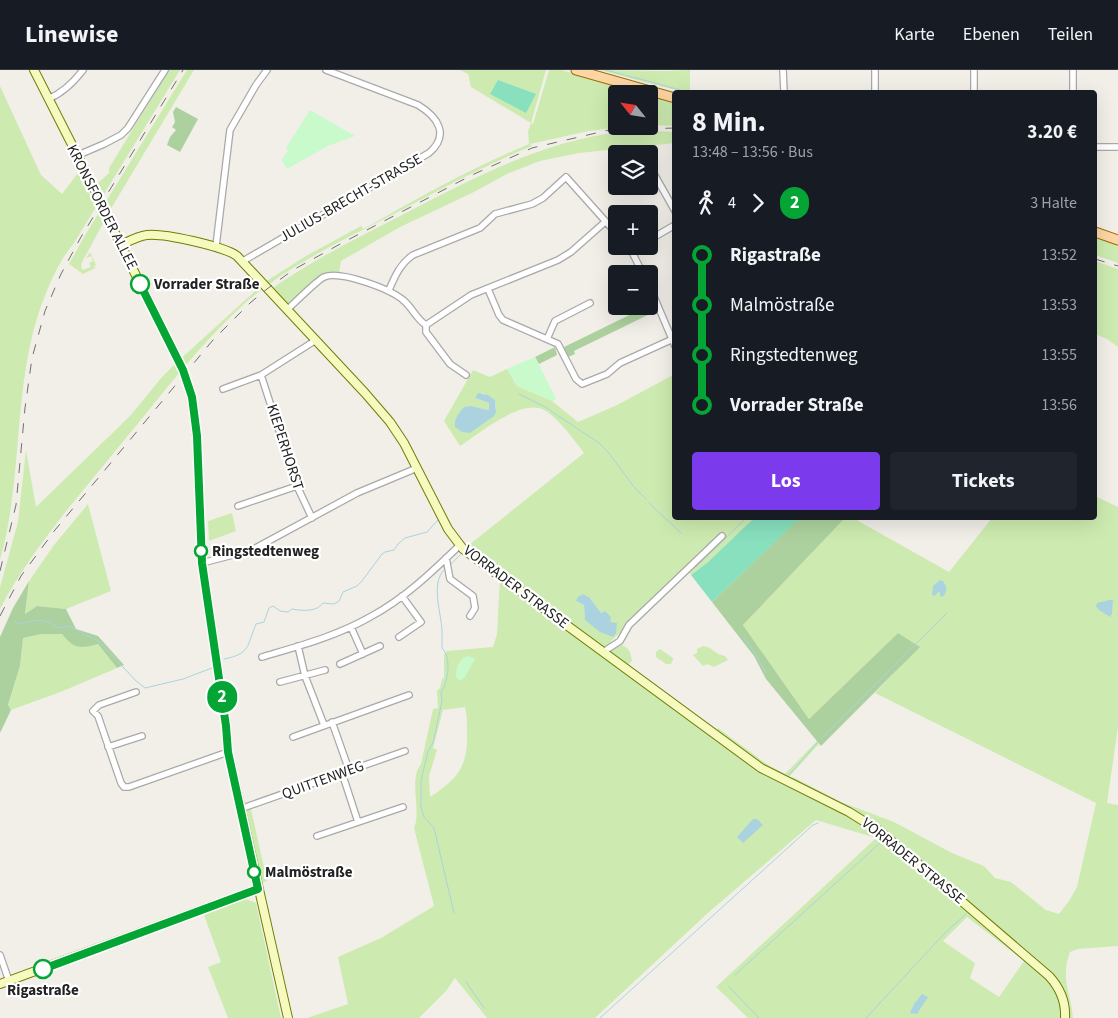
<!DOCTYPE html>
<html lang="de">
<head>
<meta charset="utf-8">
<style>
	body { margin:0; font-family:"Source Sans 3",sans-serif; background:#20242c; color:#f1f3f6; height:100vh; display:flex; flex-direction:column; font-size:19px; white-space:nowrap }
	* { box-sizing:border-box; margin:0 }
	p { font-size:16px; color:#9ea1a6 }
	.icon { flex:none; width:28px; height:28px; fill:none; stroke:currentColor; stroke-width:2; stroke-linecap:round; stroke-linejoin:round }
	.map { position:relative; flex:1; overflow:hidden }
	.sheet { position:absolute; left:672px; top:20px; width:425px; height:430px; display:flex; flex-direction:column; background:#171b24; border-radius:5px; box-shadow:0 5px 20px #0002 }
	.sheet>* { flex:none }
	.badge { padding:0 10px; border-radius:16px; font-size:18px; line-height:32px }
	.needle { width:32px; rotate:300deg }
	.controls { position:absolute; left:608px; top:15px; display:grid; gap:10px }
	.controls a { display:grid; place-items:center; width:50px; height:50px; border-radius:5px; background:#171b24; box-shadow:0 5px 20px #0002; font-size:25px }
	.map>.badge { position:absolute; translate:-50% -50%; box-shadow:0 0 0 2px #fff }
	.legs { display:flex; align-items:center; gap:8px; height:55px; padding:0 20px; font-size:16px }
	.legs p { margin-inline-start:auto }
	.head { display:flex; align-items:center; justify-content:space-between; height:85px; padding:0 20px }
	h1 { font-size:28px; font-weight:700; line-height:38px }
	.primary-button { display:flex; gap:10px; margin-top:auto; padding:10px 20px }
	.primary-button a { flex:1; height:58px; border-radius:5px; background:#7c3aed; color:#fff; font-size:20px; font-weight:700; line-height:58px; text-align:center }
	.primary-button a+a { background:#20242c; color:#f1f3f6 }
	ul { padding:0 20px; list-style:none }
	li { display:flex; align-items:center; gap:18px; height:50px; font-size:19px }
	li i { display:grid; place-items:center; width:8px; height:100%; margin:0 6px; background:currentColor }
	li i::after { content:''; width:12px; height:12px; margin:-6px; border:4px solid; border-radius:50%; background:#171b24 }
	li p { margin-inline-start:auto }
	li:first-child i { background:linear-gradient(#0000 50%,currentColor 0) }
	li:last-child i { background:linear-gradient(currentColor 50%,#0000 0) }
	header { display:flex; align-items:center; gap:30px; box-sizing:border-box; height:70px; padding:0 25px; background:#171b24; border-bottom:1px solid #363941 }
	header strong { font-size:24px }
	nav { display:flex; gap:28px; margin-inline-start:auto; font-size:18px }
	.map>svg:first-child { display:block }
	.grass { fill:#cdebb0; fill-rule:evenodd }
	.forest { fill:#add19e }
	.park { fill:#c8facc }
	.pitch { fill:#88e0be }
	.water { fill:#aad3df }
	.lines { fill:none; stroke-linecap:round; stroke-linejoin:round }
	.stream { stroke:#aad3df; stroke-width:1 }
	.street-casing { stroke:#a9a9a9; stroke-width:8 }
	.secondary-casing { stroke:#707d05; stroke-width:10 }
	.primary-casing { stroke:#a06b00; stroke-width:11 }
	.street { stroke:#fff; stroke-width:5.5 }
	.secondary { stroke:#f7fabf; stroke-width:8 }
	.primary { stroke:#fcd6a4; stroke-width:9 }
	.rail { stroke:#707070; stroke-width:1; stroke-dasharray:10 10; stroke-linecap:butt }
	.secondary-bridge-casing { stroke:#707d05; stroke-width:10; stroke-linecap:butt }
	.secondary-bridge { stroke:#f7fabf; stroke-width:8 }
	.line-1-casing { stroke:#fff; stroke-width:11 }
	.line-1 { stroke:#04a535; stroke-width:8 }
	.stop-1-dot { fill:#fff; stroke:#04a535; stroke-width:2.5 }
	.labels { text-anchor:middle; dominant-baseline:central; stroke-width:4.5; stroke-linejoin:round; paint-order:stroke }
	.street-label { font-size:15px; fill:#222; stroke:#fff }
	.stop-label { font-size:15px; font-weight:bold; fill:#222; stroke:#fff; text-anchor:start }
</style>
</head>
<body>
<header>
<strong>Linewise</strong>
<nav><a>Karte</a><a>Ebenen</a><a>Teilen</a></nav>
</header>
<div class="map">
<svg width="1118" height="948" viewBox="0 0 1118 948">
	<rect width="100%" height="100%" fill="#f2efe9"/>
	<path class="grass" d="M 169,0 L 180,0 L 74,173 C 61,189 54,204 46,223 C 11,308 25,402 0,490 L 0,16 L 41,105 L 62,124 L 78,103 L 90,125 L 98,113 L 109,103 L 109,98 Z
		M 187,0 L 194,0 L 112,137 L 81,194 L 82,200 L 91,197 L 89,193 L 93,191 L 91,186 L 86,188 L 90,182 L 96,195 L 93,197 L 97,197 L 83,204 L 69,194 L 84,167 Z
		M 460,0 L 546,0 L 531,53 L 533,54 L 549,0 L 561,0 L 675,31 L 675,56 L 649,55 L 649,24 L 616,24 L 616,56 L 632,56 L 589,61 L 530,74 L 532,76 C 483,96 437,121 390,146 C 339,172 285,197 242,236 C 194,280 155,334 113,384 C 72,434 30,482 0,539 L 0,517 L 18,452 L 26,380 L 36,437 L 130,346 L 162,307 L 175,294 L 265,212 L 306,186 L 361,156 L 363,159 L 376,152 C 426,123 476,96 529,74 L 528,61 L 531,53 L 471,17 L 468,4 Z
		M 599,0 L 668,1 L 690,0 L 690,20 L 697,22 L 683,22 Z
		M 654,61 L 675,62 L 675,73 L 579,83 L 540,91 L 507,104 L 474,122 L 400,157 L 341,191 L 339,203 L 323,205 L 290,234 L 287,234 L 271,219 C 313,190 359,167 404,144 C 472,109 542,71 620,62 C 631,60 643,61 654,61 Z
		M 1095,168 L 1118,174 L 1118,193 L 1095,185 Z
		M 1095,191 L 1118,199 L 1118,277 L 1107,269 L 1095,264 Z
		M 507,299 L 517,316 L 552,331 L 578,352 L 617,335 L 675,304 L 675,448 L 754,448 L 708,492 L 691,505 L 686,499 L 622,565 L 619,564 L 611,571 L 613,574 L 605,579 L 715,661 L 718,658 L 768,695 L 785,704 L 817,671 L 819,674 L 787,709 L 790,711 L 793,707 L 841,732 L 894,752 L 952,783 L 984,796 L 995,808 L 1011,812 L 1046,840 L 1059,844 L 1069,831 L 1077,817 L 1096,733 L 875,623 L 919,577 L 898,563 L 809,649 L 743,555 L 845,448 L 853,448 L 949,502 L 992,448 L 1095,448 L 1095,426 L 1118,437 L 1118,657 L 1107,733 L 1118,735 L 1118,876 L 1078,879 L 1070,882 C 1060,908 1071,923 1073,948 L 1068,948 L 1064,921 L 1050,903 L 1065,948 L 748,948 L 716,917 L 876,768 L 816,750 L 709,842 L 595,948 L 487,948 L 455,908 L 446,921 L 419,948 L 307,948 L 348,934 L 338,887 L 381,868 L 434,836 L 414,758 C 422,741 408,710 421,694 L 433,639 L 438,638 L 437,621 L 440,618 L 442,609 L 444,608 L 444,585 L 447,581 L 493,577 L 497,564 L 500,508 L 464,479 L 584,383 C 573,368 559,350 546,341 C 523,326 479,364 460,376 L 444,351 L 473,300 L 490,307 ZM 482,323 L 493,328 L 496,335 L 496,342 L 471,336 L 489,340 L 489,333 L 475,328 ZM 590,528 L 601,543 L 605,541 L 610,552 L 613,553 L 585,549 L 584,535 L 576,531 ZM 465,637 C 467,645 467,653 467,661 C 468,696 459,708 430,727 L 429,706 L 437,680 L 433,678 L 443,640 ZM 967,847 L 1024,891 L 999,927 L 970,908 L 975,893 L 943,871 Z
		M 88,434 L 111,521 L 66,539 L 37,536 L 25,544 L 29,511 L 54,475 Z
		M 232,443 L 236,461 L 209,471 L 208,451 Z
		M 42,564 L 62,564 C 72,577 83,579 98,574 L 117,598 L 63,621 L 11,640 L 8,636 L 20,596 L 23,568 Z
		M 621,575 C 629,577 631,583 632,591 L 628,595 L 609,581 Z
		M 703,576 C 712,577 716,585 725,586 L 728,590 L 714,597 L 707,594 L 703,596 L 693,585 L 697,583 L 697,579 Z
		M 660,579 L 673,588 L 673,590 L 671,594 L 666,594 L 656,587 L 656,582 Z
		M 251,739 L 267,811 L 259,813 L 245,744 L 247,741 Z
		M 246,829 L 256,833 L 281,948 L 228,948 L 208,897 L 221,892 L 204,845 Z"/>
	<path class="forest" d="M 176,37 L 198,49 L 180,82 L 167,75 L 170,67 L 176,60 L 172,57 L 175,52 L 173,42 Z
		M 652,234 L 656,241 L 574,281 L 575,284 L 568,287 L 564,277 Z
		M 555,277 L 557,285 L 539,294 L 535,287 Z
		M 799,448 L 845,448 L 743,555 L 809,649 L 898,563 L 920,577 L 821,676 L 766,609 L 754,586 L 712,532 Z
		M 29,511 L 25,544 L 37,536 L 66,539 L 76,559 L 98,566 L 124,595 L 117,598 L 98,574 C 80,579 74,579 62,564 L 42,564 L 23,568 L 20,596 L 8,635 L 11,640 L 0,663 L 0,567 L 13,538 Z"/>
	<path class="park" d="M 310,40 L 355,66 L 328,76 L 287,99 L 282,90 L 288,80 L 286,78 Z
		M 535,287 L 556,329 L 552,331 L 517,316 L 507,299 Z
		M 466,586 L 471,587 L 475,589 L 465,607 L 460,611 L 456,607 C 456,598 458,591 466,586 Z"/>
	<path class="pitch" d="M 498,10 L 536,24 L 526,43 L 490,24 Z
		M 754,448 L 800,448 L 712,532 L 691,505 L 708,492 Z"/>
	<path class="water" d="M 478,323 L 488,325 L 495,330 L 496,342 L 494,346 L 470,363 L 462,362 L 455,357 C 454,348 459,343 464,337 L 471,336 L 488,340 L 489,339 L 489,333 L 475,328 Z
		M 940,510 L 943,511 C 947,517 948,522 942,527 L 940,526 L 940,521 L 934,526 L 932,525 L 933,516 Z
		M 583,524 L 590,528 L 601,543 L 605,541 L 611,547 L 610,552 L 617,553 L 616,563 L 613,567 L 600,562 L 585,550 L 584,535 L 576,531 L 578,527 Z
		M 1109,530 L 1113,530 L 1112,544 L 1110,547 L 1099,540 L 1096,536 L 1097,533 Z
		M 753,749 L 757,749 L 763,755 L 743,773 L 737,767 Z
		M 922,924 L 928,927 L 917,944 L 910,943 L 914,934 Z"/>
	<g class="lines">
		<path class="stream" d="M 606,0 L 688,22
			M 519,324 L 545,337 L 599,373 L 608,382 L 634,417 L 646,429
			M 649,433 L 681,463
			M 451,494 L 460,485
			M 696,497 L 746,448
			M 444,500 C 430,514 442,545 442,562 C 442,567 442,573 442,578 C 452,588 448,612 441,623 L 442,631 L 433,673 L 428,681 L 421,711 L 421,737 L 424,747 L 434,758 L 454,843
			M 14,551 L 21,554 C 34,549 47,548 58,558 L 69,556 L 100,572 L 136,611 L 145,618 L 183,609 L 212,598
			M 744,567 L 754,582 L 766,603
			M 224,589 C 251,584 247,575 256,554 L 264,552 L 269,538 L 273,536 L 280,541 L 288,542 L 292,539 C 302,541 317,542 323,533 L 334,534 L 339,531 L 343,522 L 357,516 L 362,511 L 382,484 L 385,482 L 394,480 L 398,474 L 405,468 L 427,462 L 438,450
			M 821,669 L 947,543
			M 789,705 L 817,673
			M 735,905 L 882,771
			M 466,912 L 484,938
			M 729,917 L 759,948
			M 600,948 L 813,755 L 818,753
			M 866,948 L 945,863 L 966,844"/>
		<defs>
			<path id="street" d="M 783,0 L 784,22
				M 875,0 L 875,22
				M 974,22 L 974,0
				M 1073,22 L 1073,0
				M 48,29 C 63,23 73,13 83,0
				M 1095,77 L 1118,77
				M 76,86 L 104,74 L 121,65 L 128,58 L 165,0
				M 653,102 L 675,141
				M 649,170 L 675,155
				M 216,176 L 230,60 L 256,15 L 267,0
				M 629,176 L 643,204
				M 243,191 L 429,83 C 450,65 438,47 418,35 L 326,0
				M 649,215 L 675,276
				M 488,219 L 499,245 L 503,250 L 558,274 L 576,309 L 582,314 L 607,304 L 620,293 L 675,268
				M 389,220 C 395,206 400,194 413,185 L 480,158 L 495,144 L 532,134 L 543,128 L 566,107 L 616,163
				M 287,240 C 293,234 319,209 324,207 C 340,200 390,219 403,230 C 412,237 417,250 426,255 L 426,262 L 450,294 L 466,305
				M 426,255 L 471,225 L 558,190 L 571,182 L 605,152
				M 547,269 L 555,251 L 590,233
				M 261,305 L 297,416 L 312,448
				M 223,319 L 261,305 L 316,270
				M 238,436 L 297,416
				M 446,488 L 450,509 L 473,526 L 475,538 L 470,546
				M 202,493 L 252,480 L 357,423 L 417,398
				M 351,557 L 363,584
				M 399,567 L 421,552 L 402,526
				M 298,576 L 305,606 L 324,655
				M 603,582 L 620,571 L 629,555 L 722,466
				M 262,587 C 299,576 337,566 370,547 C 404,529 432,502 460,475
				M 340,594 L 380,576
				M 280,612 L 325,600
				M 136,622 L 99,635 L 93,641 L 98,646 L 121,713 L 124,717 L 129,717 L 228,682
				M 332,652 L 349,700
				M 293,667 L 409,625
				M 108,677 L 142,666
				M 342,703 L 358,752
				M 240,739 L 405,681
				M 317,766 L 403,737
				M 0,885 L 9,911"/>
			<path id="secondary" d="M 34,0 L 94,118
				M 109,151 L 183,300 L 192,327 L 197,367 L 202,493 L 226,655 L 228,682 L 288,948
				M 121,175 C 129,171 138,166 147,165 C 163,163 223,176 237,186 L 365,323 L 390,352 L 404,373 L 448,459 L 463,479 L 761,698 L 849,742 L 881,762 L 1049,906 C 1060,918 1066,931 1065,948
				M 0,914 L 258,819"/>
			<path id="primary" d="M 576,0 L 675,28
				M 1095,162 L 1118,170"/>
		</defs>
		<use href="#street" class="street-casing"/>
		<use href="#secondary" class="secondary-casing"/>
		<use href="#primary" class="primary-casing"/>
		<use href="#street" class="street"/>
		<use href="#secondary" class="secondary"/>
		<use href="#primary" class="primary"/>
		<path class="rail" d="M 1095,189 L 1118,196
			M 0,501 L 16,435 L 25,338 L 32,288 L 45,241 L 61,204 L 81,167 L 183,0
			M 0,546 L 21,506 L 55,460 L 213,270 L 250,233 L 267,219 L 293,200 L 342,173 L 472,105 L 532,78 L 609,60 L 675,58"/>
		<defs>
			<path id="secondary-bridge" d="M 94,118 L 109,151"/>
		</defs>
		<use href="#secondary-bridge" class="secondary-bridge-casing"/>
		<use href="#secondary-bridge" class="secondary-bridge"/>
	</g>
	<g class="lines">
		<defs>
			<path id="line-1" d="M 43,899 L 258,819 L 228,682 L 226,656 L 202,493 L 197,366 L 192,327 L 183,300 L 140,214"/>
		</defs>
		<use href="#line-1" class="line-1-casing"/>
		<use href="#line-1" class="line-1"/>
	</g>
	<g class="stop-1-dot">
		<circle cx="140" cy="214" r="9"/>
		<circle cx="201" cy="481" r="6"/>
		<circle cx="254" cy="802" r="6"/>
		<circle cx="43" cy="899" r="9"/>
	</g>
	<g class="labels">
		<g class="street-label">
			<text transform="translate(351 128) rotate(-30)">JULIUS-BRECHT-STRASSE</text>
			<text transform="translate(102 137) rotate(63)">KRONSFORDER ALLEE</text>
			<text transform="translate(285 377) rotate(72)">KIEPERHORST</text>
			<text transform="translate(516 517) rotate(37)">VORRADER STRASSE</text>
			<text transform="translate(323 710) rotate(-20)">QUITTENWEG</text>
			<text transform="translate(913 791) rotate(39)">VORRADER STRASSE</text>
		</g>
		<g class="stop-label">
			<text x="154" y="214">Vorrader Straße</text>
			<text x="212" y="481">Ringstedtenweg</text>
			<text x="265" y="802">Malmöstraße</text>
			<text x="43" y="920" text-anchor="middle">Rigastraße</text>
		</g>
	</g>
</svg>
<div class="controls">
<a><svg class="needle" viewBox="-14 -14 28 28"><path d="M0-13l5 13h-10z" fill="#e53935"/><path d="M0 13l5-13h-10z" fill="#9ea1a6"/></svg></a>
<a><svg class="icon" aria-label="layers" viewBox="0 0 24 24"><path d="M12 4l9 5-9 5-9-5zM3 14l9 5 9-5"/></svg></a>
<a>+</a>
<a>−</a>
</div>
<b class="badge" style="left:222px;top:627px;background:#04a535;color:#fff">2</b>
<section class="sheet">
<div class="head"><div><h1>8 Min.</h1><p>13:48 – 13:56 · Bus</p></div><b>3.20 €</b></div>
<div class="legs"><svg class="icon" aria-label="walk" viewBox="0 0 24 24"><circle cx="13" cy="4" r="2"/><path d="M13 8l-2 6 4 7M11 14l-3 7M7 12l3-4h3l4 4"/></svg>4<svg class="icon" aria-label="forward" viewBox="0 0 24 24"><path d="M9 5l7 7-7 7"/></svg><b class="badge" style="background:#04a535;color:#fff">2</b><p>3 Halte</p></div>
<ul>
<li><i style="color:#04a535"></i><b>Rigastraße</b><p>13:52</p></li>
<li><i style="color:#04a535"></i><span>Malmöstraße</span><p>13:53</p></li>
<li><i style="color:#04a535"></i><span>Ringstedtenweg</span><p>13:55</p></li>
<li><i style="color:#04a535"></i><b>Vorrader Straße</b><p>13:56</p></li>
</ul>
<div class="primary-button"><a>Los</a><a>Tickets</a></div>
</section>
</div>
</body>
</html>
